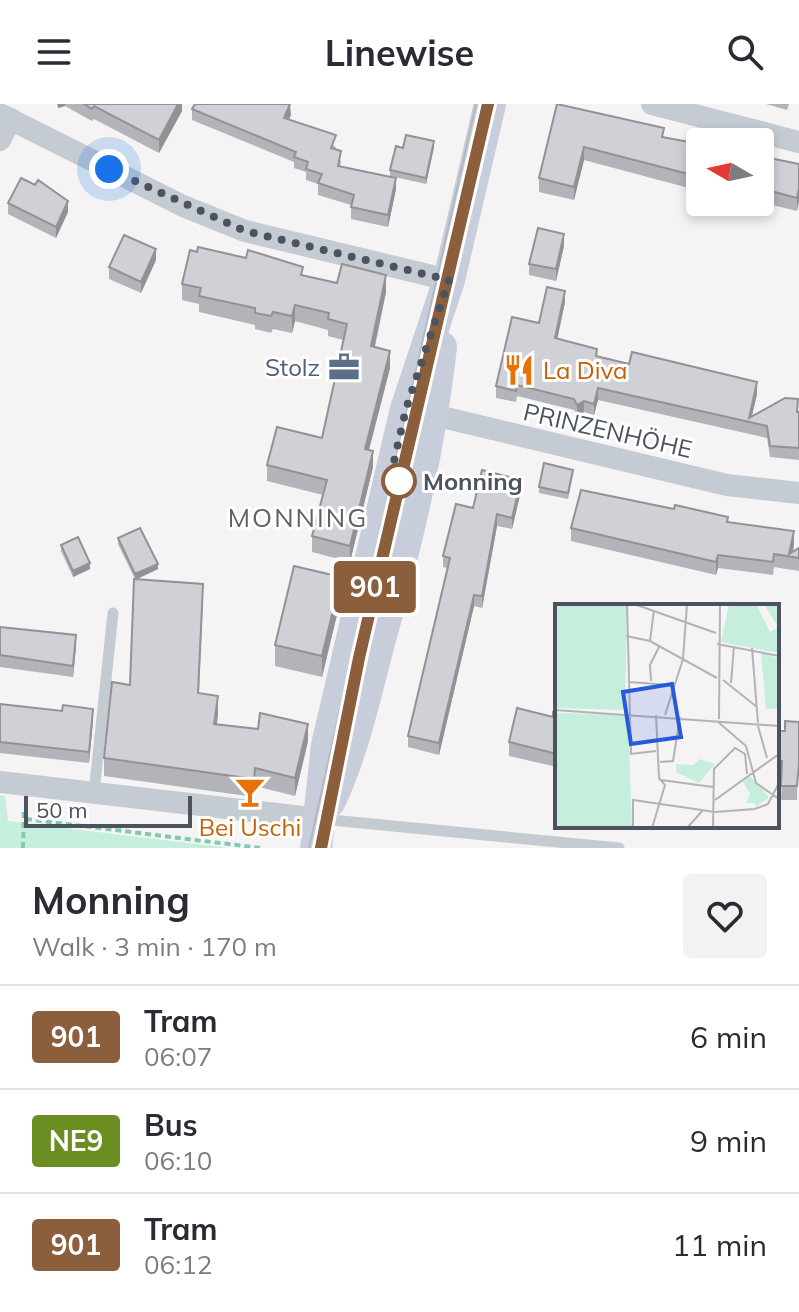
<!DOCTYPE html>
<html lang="en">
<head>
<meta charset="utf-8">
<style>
	body { margin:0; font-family:Mulish,sans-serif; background:#f2f2f3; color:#2b2b33; height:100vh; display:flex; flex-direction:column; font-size:30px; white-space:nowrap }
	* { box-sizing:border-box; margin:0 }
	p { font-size:26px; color:#7c7c81 }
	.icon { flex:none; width:44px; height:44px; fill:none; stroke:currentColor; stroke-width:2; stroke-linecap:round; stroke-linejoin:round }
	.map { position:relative; height:744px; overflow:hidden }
	.details { display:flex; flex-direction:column; background:#fff; flex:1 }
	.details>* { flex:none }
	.badge { padding:0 16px; border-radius:6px; font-size:28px; line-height:52px }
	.needle { width:52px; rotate:279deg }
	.fabs { position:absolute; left:686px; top:24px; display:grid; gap:16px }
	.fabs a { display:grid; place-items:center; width:88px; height:88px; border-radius:8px; background:#fff; box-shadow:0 4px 12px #0003; font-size:40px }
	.scale { position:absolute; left:24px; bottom:20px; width:168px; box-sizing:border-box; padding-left:8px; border:4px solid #4b535f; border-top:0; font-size:22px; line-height:28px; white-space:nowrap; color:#4b535f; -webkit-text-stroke:6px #fff; paint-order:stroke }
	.you { position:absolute; width:40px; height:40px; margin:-20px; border:6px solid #fff; border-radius:50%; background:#1a73e8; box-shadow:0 0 0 12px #1a73e833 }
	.map>.badge { position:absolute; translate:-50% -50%; box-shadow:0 0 0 4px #fff }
	.round { display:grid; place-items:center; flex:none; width:84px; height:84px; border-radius:8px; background:#f2f2f3 }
	.head { display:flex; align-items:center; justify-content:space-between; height:136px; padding:0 32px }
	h1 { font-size:38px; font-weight:700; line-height:60px }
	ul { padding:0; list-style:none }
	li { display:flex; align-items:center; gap:24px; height:104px; padding:0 32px; border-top:2px solid #e1e1e2 }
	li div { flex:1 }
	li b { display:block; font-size:30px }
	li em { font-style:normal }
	li .badge { min-width:88px; font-weight:700; text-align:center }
	header { display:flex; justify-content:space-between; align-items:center; height:104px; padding:0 32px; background:#fff; font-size:36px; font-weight:700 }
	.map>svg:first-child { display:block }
	.green { fill:#c6eedc }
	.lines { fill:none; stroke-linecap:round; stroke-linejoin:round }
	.path { stroke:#7fcbb1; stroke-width:4; stroke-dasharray:6 4; stroke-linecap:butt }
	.lane { stroke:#c5cbd3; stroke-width:11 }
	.street { stroke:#c5cbd3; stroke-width:22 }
	.secondary { stroke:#c7cdda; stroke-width:32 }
	.tram { stroke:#b5b7bc; stroke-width:2 }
	.wall { fill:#b3b4b9 }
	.shaded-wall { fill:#929296 }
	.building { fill:#d0d1d7; stroke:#929296; stroke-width:2 }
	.line-casing { stroke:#fff; stroke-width:18 }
	.line { stroke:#8b5e3c; stroke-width:12 }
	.walk { stroke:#4b535f; stroke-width:8; stroke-dasharray:0 14.4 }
	.stop-dot { fill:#fff; stroke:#8b5e3c; stroke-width:4 }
	.labels { text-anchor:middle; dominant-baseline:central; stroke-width:6; stroke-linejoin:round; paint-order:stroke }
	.service-label { font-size:24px; fill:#4e5e75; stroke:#fff; text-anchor:end }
	.food-label { font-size:24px; fill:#c56008; stroke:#fff; text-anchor:start }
	.street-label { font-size:24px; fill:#4b535f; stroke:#fff }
	.stop-label { font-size:24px; font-weight:bold; fill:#4b535f; stroke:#fff; text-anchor:start }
	.neighbourhood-label { font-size:26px; letter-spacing:2px; fill:#5f6267; stroke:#fff }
	.inset-road { fill:none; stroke:#b1b3b8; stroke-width:2 }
	.view { fill:#2659db; fill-opacity:0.15; stroke:#2659db; stroke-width:4 }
	.inset-edge { fill:none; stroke:#4b535f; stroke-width:4 }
</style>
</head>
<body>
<header><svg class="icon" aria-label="menu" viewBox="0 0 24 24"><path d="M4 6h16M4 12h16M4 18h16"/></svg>Linewise<svg class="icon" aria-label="search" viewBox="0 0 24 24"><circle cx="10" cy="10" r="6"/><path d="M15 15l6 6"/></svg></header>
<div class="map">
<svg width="799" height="744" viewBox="0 0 799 744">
	<rect width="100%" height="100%" fill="#f5f3f3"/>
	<path class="green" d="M 0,691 L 5,692 L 8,717 L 229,744 L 0,744 Z"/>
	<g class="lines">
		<path class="path" d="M 26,715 L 260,744
			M 23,744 L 24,704"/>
		<path class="lane" d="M 94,689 L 113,509
			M 321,715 L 619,744"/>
		<path class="street" d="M 652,0 L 799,38
			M 0,10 L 183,102 L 245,127 L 449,176
			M 0,36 L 11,15
			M 417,307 L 727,381 L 799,389
			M 0,678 L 321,715"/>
		<path class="secondary" d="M 330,697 C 354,645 365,591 380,535 C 407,438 430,343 441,243
			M 316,744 L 327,641 L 347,556 L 406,305 L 449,176 L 490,0"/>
		<path class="tram" d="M 309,744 L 476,0
			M 321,744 L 333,683"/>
	</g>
	<path class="wall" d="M 57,0 L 182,0 L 182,7 L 159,49 L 94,15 L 92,17 L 65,2 L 58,4 Z
		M 557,0 L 664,33 L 700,40 L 700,87 L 584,56 L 574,96 L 539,88 L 539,74 Z
		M 766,0 L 789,0 L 787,6 Z
		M 192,5 L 291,11 L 288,16 L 336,43 L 335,45 L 341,58 L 340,62 L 396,85 L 388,123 L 351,115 L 351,101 L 318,91 L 318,80 L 306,76 L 306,68 L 294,64 L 294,58 L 192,16 Z
		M 434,43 L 426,80 L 390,72 L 390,66 L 403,44 Z
		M 760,52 L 799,60 L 797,107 L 760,98 Z
		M 8,99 L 68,108 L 56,134 L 8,110 Z
		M 564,142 L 556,177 L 529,171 L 529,160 Z
		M 197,148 L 337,179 L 386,188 L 375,243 L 390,264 L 369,346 L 373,363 L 350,458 L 312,448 L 312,432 L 323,391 L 267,377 L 267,361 L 322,334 L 343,236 L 328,232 L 328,226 L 295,217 L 292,229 L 273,225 L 271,229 L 255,225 L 255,221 L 199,208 L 199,200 L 182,196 L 182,180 Z
		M 156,156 L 141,189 L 109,175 L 109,163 Z
		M 565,198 L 557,235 L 597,252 L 757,290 L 752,313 L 799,308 L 799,356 L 770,353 L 767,334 L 598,296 L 594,311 L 584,308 L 577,312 L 574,306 L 517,292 L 516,298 L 496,294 L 496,282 L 539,219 Z
		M 573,371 L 568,395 L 539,389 L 539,383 Z
		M 521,387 L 512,425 L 497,422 L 482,504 L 474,502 L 439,651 L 408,643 L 408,632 L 447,464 L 443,463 L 443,452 L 473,404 Z
		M 728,418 L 794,440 L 793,448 L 799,444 L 799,467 L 774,463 L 773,471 L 718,464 L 716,471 L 571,437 L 571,424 Z
		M 118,434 L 158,465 L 137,475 L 203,498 L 199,589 L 218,610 L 217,620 L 308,637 L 295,692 L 255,682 L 254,693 L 104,672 L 104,654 L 130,581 L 135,475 L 118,440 Z
		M 61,441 L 90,465 L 73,473 L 61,447 Z
		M 341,494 L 322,573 L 275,562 L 275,541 Z
		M 0,523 L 76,542 L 73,573 L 0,563 Z
		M 0,600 L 93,616 L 89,659 L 0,649 Z
		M 557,608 L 557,663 L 509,652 L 509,638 L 553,613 Z
		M 799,618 L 797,696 L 781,696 L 782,670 L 777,670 L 777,627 L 785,627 Z"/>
	<path class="shaded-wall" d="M 58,0 L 65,0 L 65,2 L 58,4 Z
		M 178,0 L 182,0 L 182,7 L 159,49 L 159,36 Z
		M 290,0 L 291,11 L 284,26 L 284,14 Z
		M 434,37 L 434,43 L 426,80 L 426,74 Z
		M 584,43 L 584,56 L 574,96 L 574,83 Z
		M 396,74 L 396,85 L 388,123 L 388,111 Z
		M 799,84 L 799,98 L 797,107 L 797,94 Z
		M 68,97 L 68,108 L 56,134 L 56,123 Z
		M 564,130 L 564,142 L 556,177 L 556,165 Z
		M 156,145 L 156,156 L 141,189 L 141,178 Z
		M 386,171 L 386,188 L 371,259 L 371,242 Z
		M 565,187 L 565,198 L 555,246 L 555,234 Z
		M 295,201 L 295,217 L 292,229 L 292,212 Z
		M 390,247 L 390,264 L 365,361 L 365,345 Z
		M 757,278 L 757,290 L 750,319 L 749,314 Z
		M 598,284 L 598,296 L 594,311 L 594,300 Z
		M 584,297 L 584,308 L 577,312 L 577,301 Z
		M 373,347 L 373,363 L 350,458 L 350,442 Z
		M 521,376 L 521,387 L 512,425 L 512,414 Z
		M 497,410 L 497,422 L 482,504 L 482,492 Z
		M 794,427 L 794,440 L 792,453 L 789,452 Z
		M 718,451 L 718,464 L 716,471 L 716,458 Z
		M 90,459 L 90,465 L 73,473 L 73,467 Z
		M 158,460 L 158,465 L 135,476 L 135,470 Z
		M 341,473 L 341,494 L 322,573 L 322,552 Z
		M 474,491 L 474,502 L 439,651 L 439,639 Z
		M 76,531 L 76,542 L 73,573 L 73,562 Z
		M 218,592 L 218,610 L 214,637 L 214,620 Z
		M 93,605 L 93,616 L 89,659 L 89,648 Z
		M 308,620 L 308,637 L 295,692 L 295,674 Z"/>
	<path class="building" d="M 84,0 L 178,0 L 159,36 L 94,2 L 92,5 Z
		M 195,0 L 290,0 L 284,14 L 336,31 L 331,44 L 341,47 L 338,62 L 396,74 L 388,111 L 351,103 L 354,91 L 318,79 L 322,70 L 306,65 L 308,58 L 294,53 L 296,48 L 192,5 Z
		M 557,0 L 664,24 L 662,33 L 700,40 L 700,73 L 584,43 L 574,83 L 539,74 Z
		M 406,31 L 434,37 L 426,74 L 390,66 L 396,42 L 403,44 Z
		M 760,52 L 799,60 L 799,84 L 797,94 L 760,84 Z
		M 21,74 L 35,81 L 38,76 L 68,97 L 56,123 L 8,99 Z
		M 538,124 L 564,130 L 556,165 L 529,160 Z
		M 124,131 L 156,145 L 141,178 L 109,163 Z
		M 198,143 L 246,154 L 248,146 L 303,163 L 301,171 L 337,179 L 342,160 L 386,171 L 371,242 L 390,247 L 365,345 L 373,347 L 350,442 L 312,432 L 327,376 L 267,361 L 277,323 L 322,334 L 347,220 L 328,215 L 329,209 L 295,201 L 292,212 L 273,208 L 271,212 L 255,209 L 255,204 L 199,192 L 201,184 L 182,180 L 190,146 L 197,148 Z
		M 547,183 L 565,187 L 555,234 L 597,245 L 596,252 L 629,260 L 632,248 L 757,278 L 749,314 L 785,294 L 798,295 L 797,308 L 799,308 L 799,344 L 770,342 L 767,322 L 598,284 L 594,300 L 584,297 L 577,301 L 574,295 L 517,281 L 516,287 L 496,282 L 512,213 L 539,219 Z
		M 544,359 L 573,366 L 568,389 L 539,383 Z
		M 482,366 L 521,376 L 512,414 L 497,410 L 482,492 L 474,491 L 439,639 L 408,632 L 450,454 L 443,452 L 456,400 L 473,404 Z
		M 581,386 L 674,405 L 675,401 L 728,413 L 727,418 L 794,427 L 789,450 L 799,444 L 799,454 L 774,450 L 773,458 L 718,451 L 716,458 L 571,424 Z
		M 140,424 L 158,460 L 135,470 L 118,434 Z
		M 78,433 L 90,459 L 73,467 L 61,441 Z
		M 294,462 L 341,473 L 322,552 L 275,541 Z
		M 134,475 L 203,480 L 198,589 L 218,592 L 214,620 L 258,625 L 260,609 L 308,620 L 295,674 L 255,664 L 254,675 L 104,654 L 112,578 L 130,581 Z
		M 0,523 L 76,531 L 73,562 L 0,551 Z
		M 0,600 L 62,607 L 63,601 L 93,605 L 89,648 L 0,638 Z
		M 517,604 L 553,613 L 553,608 L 557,608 L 557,650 L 509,638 Z
		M 785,617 L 799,618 L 799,659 L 797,682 L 781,682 L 782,657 L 777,657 L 777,627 L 785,627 Z"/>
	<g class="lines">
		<defs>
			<path id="line" d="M 321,744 L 359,554 L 488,0"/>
		</defs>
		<use href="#line" class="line-casing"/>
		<use href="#line" class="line"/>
		<path class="walk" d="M 109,65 L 245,127 L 449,176 L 406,305 L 393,362 L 399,377"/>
	</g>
	<defs>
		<symbol id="office-bare" viewBox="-9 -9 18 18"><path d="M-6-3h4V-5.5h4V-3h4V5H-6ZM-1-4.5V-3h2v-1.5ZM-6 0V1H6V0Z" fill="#5c6f8a" stroke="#fff" stroke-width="2.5" paint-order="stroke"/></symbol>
		<symbol id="restaurant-bare" viewBox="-9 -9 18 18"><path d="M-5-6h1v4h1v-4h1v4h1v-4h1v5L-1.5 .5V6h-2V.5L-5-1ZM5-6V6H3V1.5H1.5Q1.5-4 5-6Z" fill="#e8710a" stroke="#fff" stroke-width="2.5" paint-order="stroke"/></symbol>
		<symbol id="bar-bare" viewBox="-9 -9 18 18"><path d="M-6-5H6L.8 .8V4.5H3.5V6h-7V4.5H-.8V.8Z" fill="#e8710a" stroke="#fff" stroke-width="2.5" paint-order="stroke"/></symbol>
	</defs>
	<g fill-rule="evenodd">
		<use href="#office-bare" x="322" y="241" width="44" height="44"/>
		<use href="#restaurant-bare" x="497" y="244" width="44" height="44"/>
		<use href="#bar-bare" x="228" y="666" width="44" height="44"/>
	</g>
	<circle class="stop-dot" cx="399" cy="377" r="16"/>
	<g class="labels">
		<g class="service-label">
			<text x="320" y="263">Stolz</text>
		</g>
		<g class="food-label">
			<text x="543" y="266">La Diva</text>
			<text x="250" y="723" text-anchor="middle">Bei Uschi</text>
		</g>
		<g class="street-label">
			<text transform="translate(608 326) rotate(13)">PRINZENHÖHE</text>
		</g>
		<g class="stop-label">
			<text x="423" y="377">Monning</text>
		</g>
		<g class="neighbourhood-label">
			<text x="298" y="413">MONNING</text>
		</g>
	</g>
	<g transform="translate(555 500)">
		<rect width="224" height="224" fill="#f5f3f3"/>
		<path d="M 0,0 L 72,0 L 70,106 L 0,104 ZM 174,0 L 201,0 L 215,28 L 223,23 L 209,0 L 224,0 L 224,49 L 166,38 ZM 206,49 L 224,55 L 224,104 L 211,105 ZM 0,109 L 73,111 L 77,224 L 0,224 ZM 145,155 L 160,160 L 144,179 L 121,168 L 121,160 L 138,161 ZM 195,172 L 214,193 L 201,203 L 200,199 L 191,199 L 195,190 L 188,178 Z" fill="#c6eedc"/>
		<path class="inset-road" d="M 72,0 L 76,150 L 101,147M 79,0 L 161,29M 71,32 L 95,37 L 162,74M 95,37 L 99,6M 162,40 L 224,52M 197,44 L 203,119M 168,76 L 202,103M 96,77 L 95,61 L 104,43M 73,78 L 116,81M 176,79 L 179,42M 0,106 L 224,122M 0,106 L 224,122M 110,111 L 128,55 L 132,0M 164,115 L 165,0M 162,117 L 191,142 L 201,179 L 224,195M 203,122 L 212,154M 105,158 L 118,157 L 125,113M 106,176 L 158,183M 160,196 L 224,150M 78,224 L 78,196 L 160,208 L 200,205 L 213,200 L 224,179M 97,224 L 110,181 L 104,174 L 101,111M 132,224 L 148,206M 158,224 L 159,165 L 180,144 L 190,150 L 192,170"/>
		<path class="view" d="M 117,80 L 126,133 L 76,140 L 68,88 Z"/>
		<rect width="224" height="224" class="inset-edge"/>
	</g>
</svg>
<div class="fabs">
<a><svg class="needle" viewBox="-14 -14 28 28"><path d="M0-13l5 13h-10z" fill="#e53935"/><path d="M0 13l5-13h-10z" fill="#7c7c81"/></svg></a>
</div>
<div class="scale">50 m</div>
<div class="you" style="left:109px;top:65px"></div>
<b class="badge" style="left:375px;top:483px;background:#8b5e3c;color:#fff">901</b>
</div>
<section class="details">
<div class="head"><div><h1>Monning</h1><p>Walk · 3 min · 170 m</p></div><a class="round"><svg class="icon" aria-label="heart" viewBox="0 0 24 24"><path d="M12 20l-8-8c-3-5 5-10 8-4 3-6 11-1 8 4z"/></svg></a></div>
<ul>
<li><span class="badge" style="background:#8b5e3c;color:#fff">901</span><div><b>Tram</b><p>06:07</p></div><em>6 min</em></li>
<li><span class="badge" style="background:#6b8e23;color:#fff">NE9</span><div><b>Bus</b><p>06:10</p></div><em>9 min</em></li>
<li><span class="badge" style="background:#8b5e3c;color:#fff">901</span><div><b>Tram</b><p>06:12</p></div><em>11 min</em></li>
</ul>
</section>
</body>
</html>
